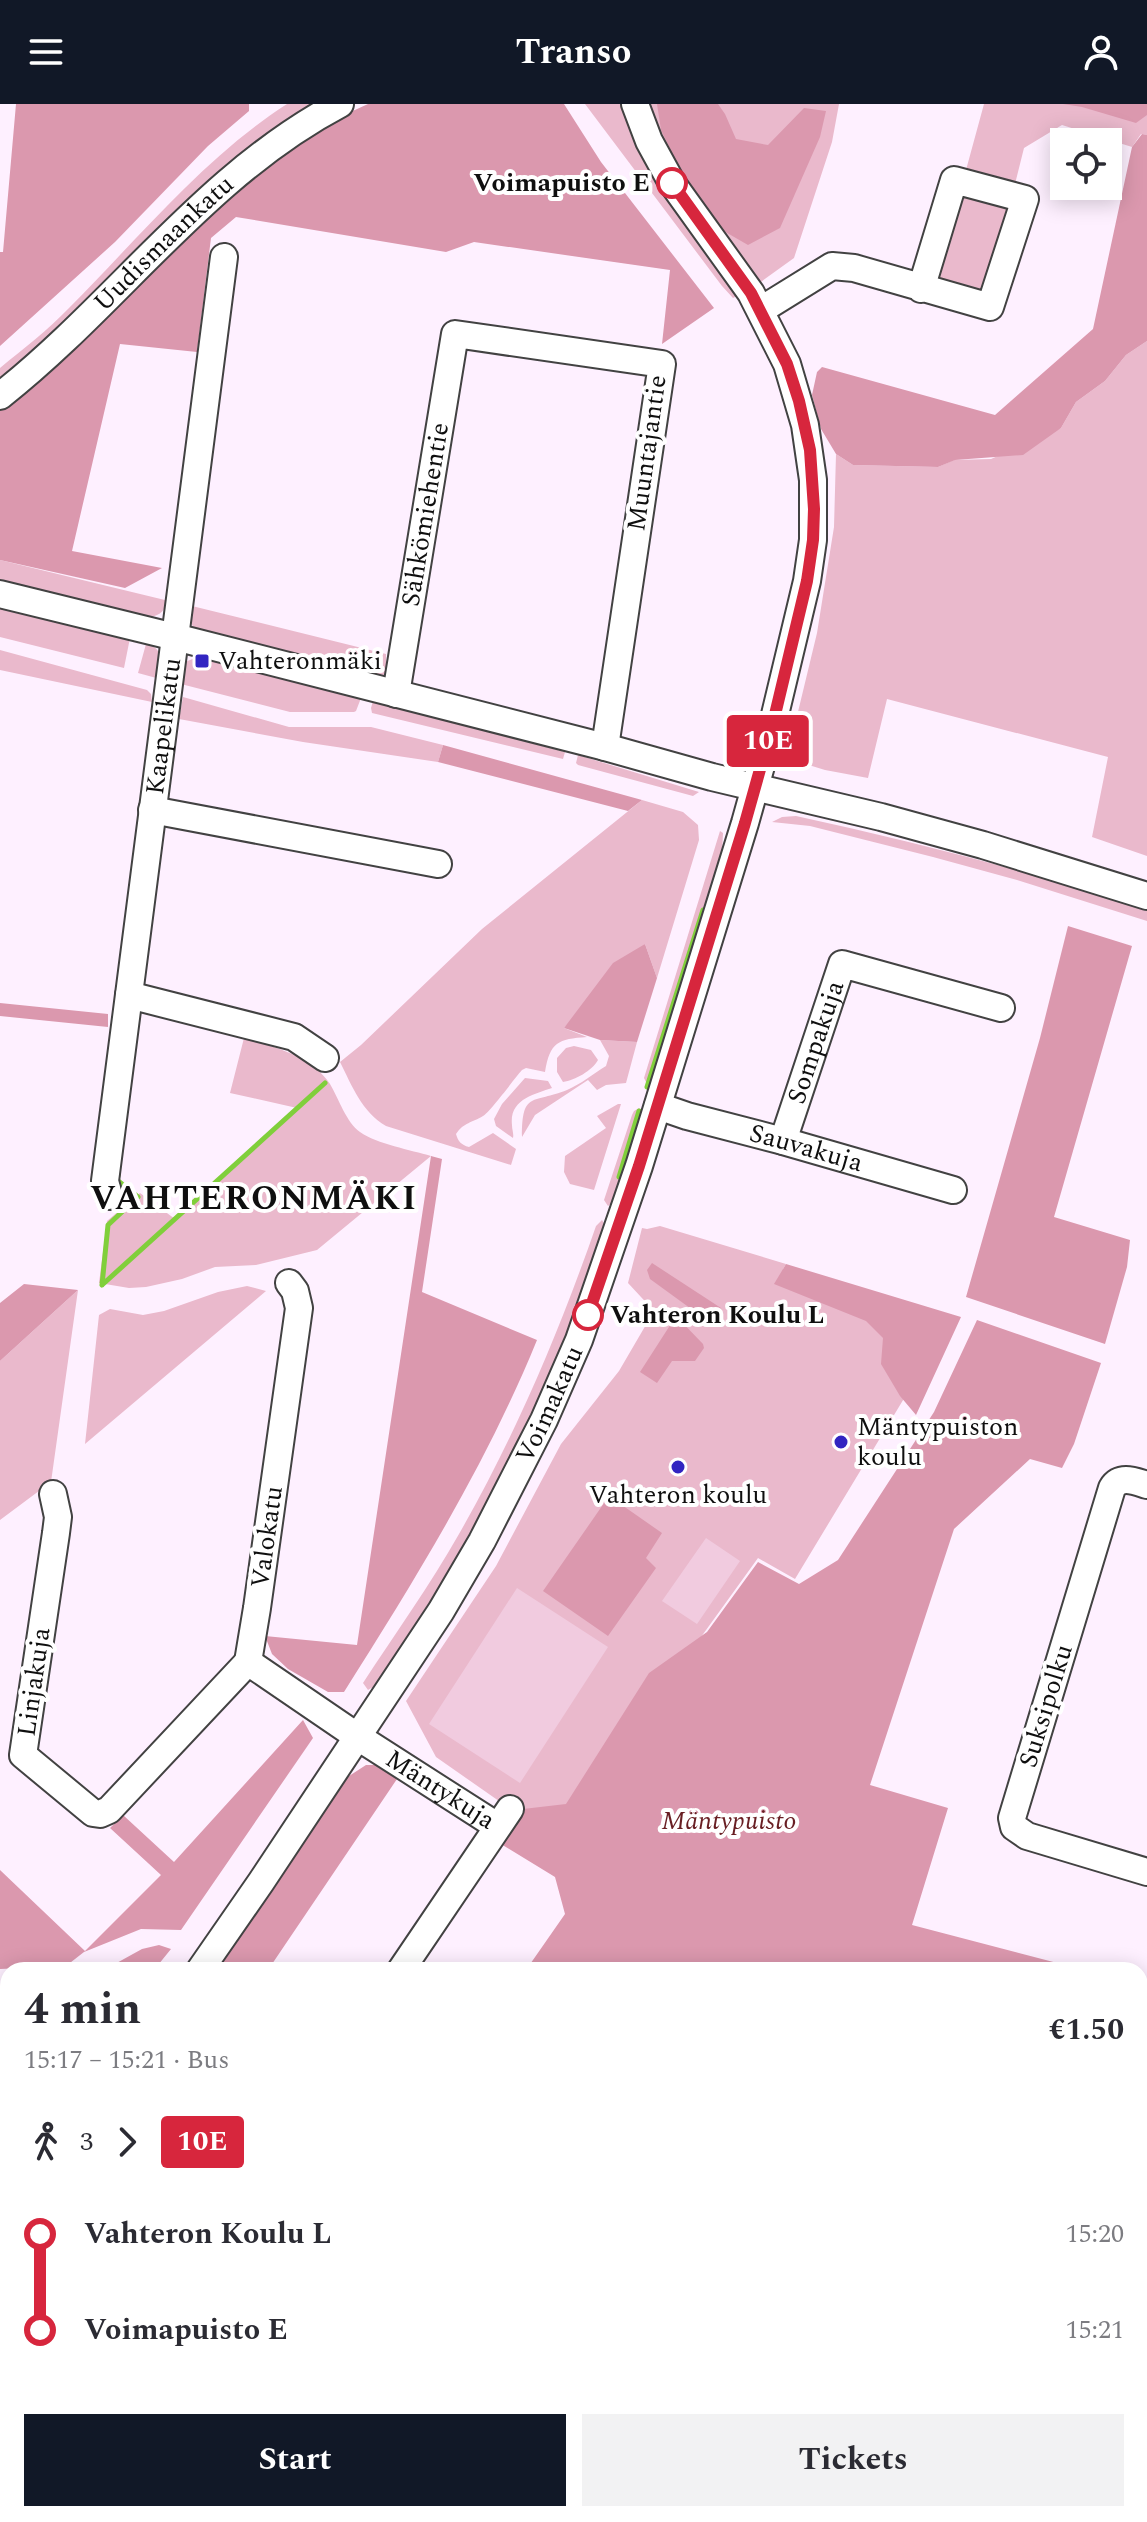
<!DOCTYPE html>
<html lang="en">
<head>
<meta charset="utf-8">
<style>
	body { margin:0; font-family:Spectral,serif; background:#f2f2f3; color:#2b2b33; height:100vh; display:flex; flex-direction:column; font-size:30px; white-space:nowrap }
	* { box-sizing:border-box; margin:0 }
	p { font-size:26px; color:#7c7c81 }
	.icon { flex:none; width:44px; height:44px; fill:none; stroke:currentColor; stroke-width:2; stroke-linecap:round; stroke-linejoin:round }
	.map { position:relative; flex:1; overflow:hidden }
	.sheet { position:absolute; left:0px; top:1858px; width:1148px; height:560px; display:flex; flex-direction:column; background:#fff; border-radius:24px 24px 0 0; box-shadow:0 4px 20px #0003 }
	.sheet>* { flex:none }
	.badge { padding:0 16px; border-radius:6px; font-size:28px; line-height:52px }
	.fabs { position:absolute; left:1050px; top:24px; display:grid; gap:16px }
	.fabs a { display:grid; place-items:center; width:72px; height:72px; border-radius:0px; background:#fff; box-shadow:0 4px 20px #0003; font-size:40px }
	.map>.badge { position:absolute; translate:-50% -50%; box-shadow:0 0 0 4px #fff }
	.legs { display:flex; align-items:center; gap:12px; height:88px; padding:0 24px; font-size:26px }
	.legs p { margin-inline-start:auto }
	.headline { display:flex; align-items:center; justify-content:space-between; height:136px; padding:0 24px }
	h1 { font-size:44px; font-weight:700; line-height:60px }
	.action { display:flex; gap:16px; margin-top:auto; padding:16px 24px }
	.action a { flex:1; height:92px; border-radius:0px; background:#111827; color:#fff; font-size:32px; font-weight:700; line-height:92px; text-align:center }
	.action a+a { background:#f2f2f3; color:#2b2b33 }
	ul { padding:0 24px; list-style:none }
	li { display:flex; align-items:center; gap:28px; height:96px; font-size:30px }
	li i { display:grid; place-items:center; width:12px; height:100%; margin:0 10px; background:currentColor }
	li i::after { content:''; width:20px; height:20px; margin:-10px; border:6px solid; border-radius:50%; background:#fff }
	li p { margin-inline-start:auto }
	li:first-child i { background:linear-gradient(#0000 50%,currentColor 0) }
	li:last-child i { background:linear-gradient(currentColor 50%,#0000 0) }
	header { display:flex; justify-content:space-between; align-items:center; height:104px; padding:0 24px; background:#111827; color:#fff; font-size:36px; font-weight:700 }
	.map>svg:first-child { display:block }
	.green { fill:#eab9cc }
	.forest { fill:#db98ae }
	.pitch { fill:#f1cbdf }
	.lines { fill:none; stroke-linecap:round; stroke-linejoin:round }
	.stream { stroke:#80cf3b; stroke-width:5 }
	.minor-casing { stroke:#424242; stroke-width:30 }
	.minor { stroke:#fff; stroke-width:26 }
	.line-1-casing { stroke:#fff; stroke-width:18 }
	.line-1 { stroke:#d7263d; stroke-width:12 }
	.stop-1-dot { fill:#fff; stroke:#d7263d; stroke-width:4 }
	.poi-dot { fill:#3225c1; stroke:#fff; stroke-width:3 }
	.labels { text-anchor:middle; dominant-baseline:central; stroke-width:8; stroke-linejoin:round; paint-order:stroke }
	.stop-label { font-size:26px; font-weight:bold; fill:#0f0f0f; stroke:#fff; text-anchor:end }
	.street-label { font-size:26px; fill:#0f0f0f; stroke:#fff }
	.poi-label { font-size:26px; fill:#0f0f0f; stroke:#fff; text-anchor:start }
	.park-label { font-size:26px; font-style:italic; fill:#681e23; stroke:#fff }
	.district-label { font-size:34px; font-weight:bold; letter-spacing:2px; fill:#0f0f0f; stroke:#fff }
</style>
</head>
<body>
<header><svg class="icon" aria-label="menu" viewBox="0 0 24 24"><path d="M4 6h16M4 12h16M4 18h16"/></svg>Transo<svg class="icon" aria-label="person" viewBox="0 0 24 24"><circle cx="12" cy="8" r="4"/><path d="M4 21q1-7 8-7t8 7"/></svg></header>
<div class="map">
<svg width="1147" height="2418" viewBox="0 0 1147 2418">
	<rect width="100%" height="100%" fill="#fef0ff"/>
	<path class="green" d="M 287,0 L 314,0 C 250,38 203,86 151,137 C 102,185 52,233 0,279 L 0,264 C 23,245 48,226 69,204 C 139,134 203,54 287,0 Z
		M 585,0 L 622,0 L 634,30 L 739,191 L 733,194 L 722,182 Z
		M 644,0 L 839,0 L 832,38 L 794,154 L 758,180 L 688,85 Z
		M 984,0 L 1147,0 L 1147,31 L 1141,30 L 1132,43 L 1062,21 L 1024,44 L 1015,80 L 966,66 Z
		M 959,86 L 1010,98 L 990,188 L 935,182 Z
		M 1147,237 L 1147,752 L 1092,733 L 1108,653 L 887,595 L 868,674 L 825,666 L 799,658 L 790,641 L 817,529 L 834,423 L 836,350 L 853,361 L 938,363 L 954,356 L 991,355 L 1061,324 L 1076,298 L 1105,277 L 1126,251 Z
		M 0,456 L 169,497 C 163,509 158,513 144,514 L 0,477 Z
		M 0,502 L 130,534 L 124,564 L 0,533 Z
		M 192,502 L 386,550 L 386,569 L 382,573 L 198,527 C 188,520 190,513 192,502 Z
		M 146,540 C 165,544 161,559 160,575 L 138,569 Z
		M 0,546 L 147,586 L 151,590 L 152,598 L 0,566 Z
		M 200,552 L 361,594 L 356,607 L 354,608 L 290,608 L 177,579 L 185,558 Z
		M 183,593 L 289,623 L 371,623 L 443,641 L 438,658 L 303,638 L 179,615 Z
		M 373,597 L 565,648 L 563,655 L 372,609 L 371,604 Z
		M 578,651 L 699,688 L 693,692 L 578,661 L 576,659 Z
		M 642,696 L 683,708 L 698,721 L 699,736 L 657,874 L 645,840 L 564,924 L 587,933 C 558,935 550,938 545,968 L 526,964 L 522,966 C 514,975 490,1008 483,1012 C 472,1019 464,1018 456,1030 C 458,1037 461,1041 469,1043 L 493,1029 L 516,1045 L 511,1061 L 386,1022 C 362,1008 352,982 340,958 L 361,941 L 482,825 Z
		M 796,712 C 915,738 1031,768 1147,804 L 1147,817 L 1017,776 L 933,753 L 810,722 L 772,718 L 782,713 Z
		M 720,727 L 723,729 L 722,749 L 651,979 L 647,980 L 644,974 Z
		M 244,934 C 275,943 312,952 330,980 C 339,995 346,1018 360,1028 C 377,1040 411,1046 431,1052 L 317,1146 L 256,1161 L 215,1163 L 182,1175 L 146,1183 L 129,1184 L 99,1179 L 107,1117 L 140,1089 L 175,1115 L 297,1004 L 230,989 Z
		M 600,936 L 637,938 L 626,979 L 606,981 L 597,986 L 588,976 L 535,1011 L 522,1033 C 522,986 533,1000 567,986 C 581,980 593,970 606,962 L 609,952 Z
		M 574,942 L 591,946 L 598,956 C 592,967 575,976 563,978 L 557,968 L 557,954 L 566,944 Z
		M 525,974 L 548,977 L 552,984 C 535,990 509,995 512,1021 C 512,1026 514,1030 513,1034 L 496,1022 L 494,1015 L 502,1000 Z
		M 618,1000 L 621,1000 L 594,1086 L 570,1080 L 564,1068 L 565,1052 L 606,1024 L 597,1012 Z
		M 639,1004 L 643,1011 L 613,1098 L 608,1102 L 604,1096 L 632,1011 L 634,1007 Z
		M 602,1116 L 605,1121 C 585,1181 566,1241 540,1299 C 494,1399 436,1492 373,1583 L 368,1586 L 363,1579 C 395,1530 430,1481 459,1430 C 516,1330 558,1231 596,1122 Z
		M 660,1122 L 786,1160 L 783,1165 L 952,1215 L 795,1475 L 758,1454 L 582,1698 L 516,1709 L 436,1653 L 406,1597 L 496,1462 L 561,1340 L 619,1267 L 654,1207 L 628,1179 L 642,1124 L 647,1125 Z
		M 247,1182 L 266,1187 L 85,1340 L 99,1211 L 110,1205 L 143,1211 L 164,1207 L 218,1188 Z
		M 78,1186 L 51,1378 L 0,1416 L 0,1257 Z
		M 113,2410 L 322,2410 L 334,2418 L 99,2418 Z"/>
	<path class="forest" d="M 16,0 L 249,0 L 249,7 L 208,42 L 115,138 L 0,242 L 0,148 L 3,148 Z
		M 368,0 L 564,0 L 601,58 L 714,204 L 662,240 L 670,166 L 474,138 L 446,148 L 236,113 L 211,134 L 197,248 L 120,240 L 72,447 L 162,464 L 125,484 L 0,456 L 0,307 L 80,239 L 268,56 L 333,16 Z
		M 657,0 L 718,0 L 725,10 L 736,35 L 768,41 L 804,4 L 826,7 L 820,33 L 780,124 L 748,141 L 722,126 L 686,78 L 661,26 Z
		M 1063,0 L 1147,0 L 1147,11 L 1136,19 L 1082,3 Z
		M 1142,30 L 1147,31 L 1147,237 L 1126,251 L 1105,277 L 1076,298 L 1061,324 L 1023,351 L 955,356 L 938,363 L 853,361 L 836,350 L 821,325 L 812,291 L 817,268 L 822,263 L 995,311 L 1093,225 L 1132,43 Z
		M 443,641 L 642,696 L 628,707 L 438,658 Z
		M 1068,822 L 1132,842 L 1054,1113 L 1130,1136 L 1127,1163 L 1105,1240 L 966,1193 L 1040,934 Z
		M 645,840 L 657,874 L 637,938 L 600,936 L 564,924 L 613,859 Z
		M 0,899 L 108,910 L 108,923 L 0,912 Z
		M 431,1052 L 442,1055 L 422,1188 L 537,1236 C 486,1361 416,1474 344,1588 L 328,1588 L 288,1565 L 272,1550 L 265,1532 L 357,1541 Z
		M 652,1159 L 721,1204 L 723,1214 L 716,1223 L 650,1175 L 647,1166 Z
		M 786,1160 L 961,1213 L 916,1311 L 900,1292 L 881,1260 L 883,1234 L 866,1217 L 774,1180 Z
		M 24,1180 L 78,1186 L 0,1257 L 0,1199 Z
		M 676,1212 L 703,1240 L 704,1244 L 695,1257 L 672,1257 L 657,1279 L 640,1268 Z
		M 977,1216 L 1101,1259 L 1074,1340 L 1062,1364 L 1030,1355 L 954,1425 L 870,1681 L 948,1704 L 912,1821 L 1084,1866 L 526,1866 L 565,1810 L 555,1773 L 496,1737 L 523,1705 L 566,1700 L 649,1569 L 707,1528 L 758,1458 L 799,1480 L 838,1456 L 934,1308 Z
		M 609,1392 L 662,1429 L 646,1454 L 656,1464 L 608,1532 L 543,1487 Z
		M 303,1616 L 313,1634 L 181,1826 L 141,1825 L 84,1848 L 66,1862 L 0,1865 L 0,1766 L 85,1847 L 161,1771 L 110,1724 L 123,1711 L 174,1758 Z
		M 366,1661 L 375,1661 L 397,1675 L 268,1866 L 218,1866 L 346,1674 Z
		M 159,1841 L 171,1845 L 154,1866 L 104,1866 L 142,1845 Z
		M 1140,1881 L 1147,1882 L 1147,2215 L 1140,2213 Z
		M 8,1886 L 8,2004 L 0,2003 L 0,1887 Z
		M 1140,2233 L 1147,2234 L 1147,2418 L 894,2418 L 886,2410 L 1140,2410 Z
		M 599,2410 L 757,2410 L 721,2418 L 604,2418 Z"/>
	<path class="pitch" d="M 706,1434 L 740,1457 L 697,1520 L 662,1497 Z
		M 517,1484 L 608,1543 L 520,1679 L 429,1620 Z"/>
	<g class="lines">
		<path class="stream" d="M 647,983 L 703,806
			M 619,1073 L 639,1007
			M 102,1181 L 325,979
			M 102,1181 L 108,1121 L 138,1093 L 117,1076 L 118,1071
			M 0,2163 L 8,2160
			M 607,2410 L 612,2418"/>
		<defs>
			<g id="minor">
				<path d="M 761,206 L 832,162 L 854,164 L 990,203 L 1025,95 L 954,76 L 921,185"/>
				<path id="s1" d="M 0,292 C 118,199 205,71 340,0"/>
				<path d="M 0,490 L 175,533 L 605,643 L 712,673 L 881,713 L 983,741 L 1147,792"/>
				<path id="s2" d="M 396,590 L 455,230 L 662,260 L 605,643"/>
				<path d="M 152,706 L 438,760"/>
				<path d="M 129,891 L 294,933 L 325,954"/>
				<path id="s3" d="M 658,1002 L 687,1012 L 783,1037 L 953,1086"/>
				<path id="s4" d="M 783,1037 L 842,860 L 1001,904"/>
				<path id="s5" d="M 109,1092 L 105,1077 L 224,153"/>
				<path id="s6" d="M 289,1179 L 295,1187 L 299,1204 L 257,1504 L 248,1558 L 358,1633 L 497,1722"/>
				<path d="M 1147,1381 C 1134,1377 1120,1371 1112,1384 L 1012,1714 L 1014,1723 L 1027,1732 L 1147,1768"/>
				<path d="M 53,1390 L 58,1413 L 56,1429 L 23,1651 L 93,1709 L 100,1710 L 109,1706 L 248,1558"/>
				<path id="s7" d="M 200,1866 L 261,1778 L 441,1507 L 482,1437 L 544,1316 L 579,1236 L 639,1062 L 745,719 L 773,619 L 807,477 L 813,436 L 813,376 L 805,321 L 787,260 L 751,189 L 672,79 L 649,37 L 635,0"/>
				<path d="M 401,1866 L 510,1705"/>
				<path d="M 0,2098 L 8,2090"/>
				<path d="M 0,2352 L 8,2347"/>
				<path d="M 0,2368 L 8,2382"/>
				<path d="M 24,2410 L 29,2418"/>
				<path d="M 477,2410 L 483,2418"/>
			</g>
		</defs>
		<use href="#minor" class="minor-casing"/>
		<use href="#minor" class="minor"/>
	</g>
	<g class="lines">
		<defs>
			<path id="line-1" d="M 588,1211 L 639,1062 L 745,719 L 773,619 L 807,477 L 813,436 L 814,405 L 810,346 L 799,297 L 787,260 L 751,189 L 672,79"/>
		</defs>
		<use href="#line-1" class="line-1-casing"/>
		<use href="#line-1" class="line-1"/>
	</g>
	<g class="stop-1-dot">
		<circle cx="672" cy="79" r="14"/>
		<circle cx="588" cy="1211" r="14"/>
	</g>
	<g class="poi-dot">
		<rect x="194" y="549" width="16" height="16" rx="4"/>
		<circle cx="841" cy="1338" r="8"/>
		<circle cx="678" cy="1363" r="8"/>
	</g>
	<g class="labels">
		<g class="stop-label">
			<text x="650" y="79">Voimapuisto E</text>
			<text x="610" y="1211" text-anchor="start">Vahteron Koulu L</text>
		</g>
		<g class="street-label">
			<text stroke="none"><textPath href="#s1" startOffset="224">Uudismaankatu</textPath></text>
			<text transform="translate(647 349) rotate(-82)">Muuntajantie</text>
			<text stroke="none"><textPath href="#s2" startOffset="182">Sähkömiehentie</textPath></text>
			<text stroke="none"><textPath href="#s5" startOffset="474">Kaapelikatu</textPath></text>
			<text stroke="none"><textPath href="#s4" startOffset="104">Sompakuja</textPath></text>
			<text stroke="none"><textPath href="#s3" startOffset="154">Sauvakuja</textPath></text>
			<text stroke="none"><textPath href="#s7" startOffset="666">Voimakatu</textPath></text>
			<text transform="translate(267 1433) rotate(-82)">Valokatu</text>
			<text transform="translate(34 1578) rotate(-82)">Linjakuja</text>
			<text transform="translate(1046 1602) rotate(-73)">Suksipolku</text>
			<text stroke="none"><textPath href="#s6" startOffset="616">Mäntykuja</textPath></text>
		</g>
		<g class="poi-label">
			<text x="218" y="557">Vahteronmäki</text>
			<text x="857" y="1323">Mäntypuiston<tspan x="857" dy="30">koulu</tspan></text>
			<text x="678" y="1391" text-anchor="middle">Vahteron koulu</text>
		</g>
		<g class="park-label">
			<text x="729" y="1717">Mäntypuisto</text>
		</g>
		<g class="district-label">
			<text x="254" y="1095">VAHTERONMÄKI</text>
		</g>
	</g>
</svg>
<div class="fabs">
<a><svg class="icon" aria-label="locate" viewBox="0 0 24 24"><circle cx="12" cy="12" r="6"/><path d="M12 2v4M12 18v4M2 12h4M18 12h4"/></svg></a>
</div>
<b class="badge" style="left:768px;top:637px;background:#d7263d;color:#fff">10E</b>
<section class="sheet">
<div class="headline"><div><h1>4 min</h1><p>15:17 – 15:21 · Bus</p></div><b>€1.50</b></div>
<div class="legs"><svg class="icon" aria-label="walk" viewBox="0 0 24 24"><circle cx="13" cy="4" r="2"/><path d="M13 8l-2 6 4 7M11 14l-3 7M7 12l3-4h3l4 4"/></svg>3<svg class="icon" aria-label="forward" viewBox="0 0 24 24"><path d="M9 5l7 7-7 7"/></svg><b class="badge" style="background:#d7263d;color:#fff">10E</b></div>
<ul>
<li><i style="color:#d7263d"></i><b>Vahteron Koulu L</b><p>15:20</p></li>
<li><i style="color:#d7263d"></i><b>Voimapuisto E</b><p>15:21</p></li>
</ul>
<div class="action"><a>Start</a><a>Tickets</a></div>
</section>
</div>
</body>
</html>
